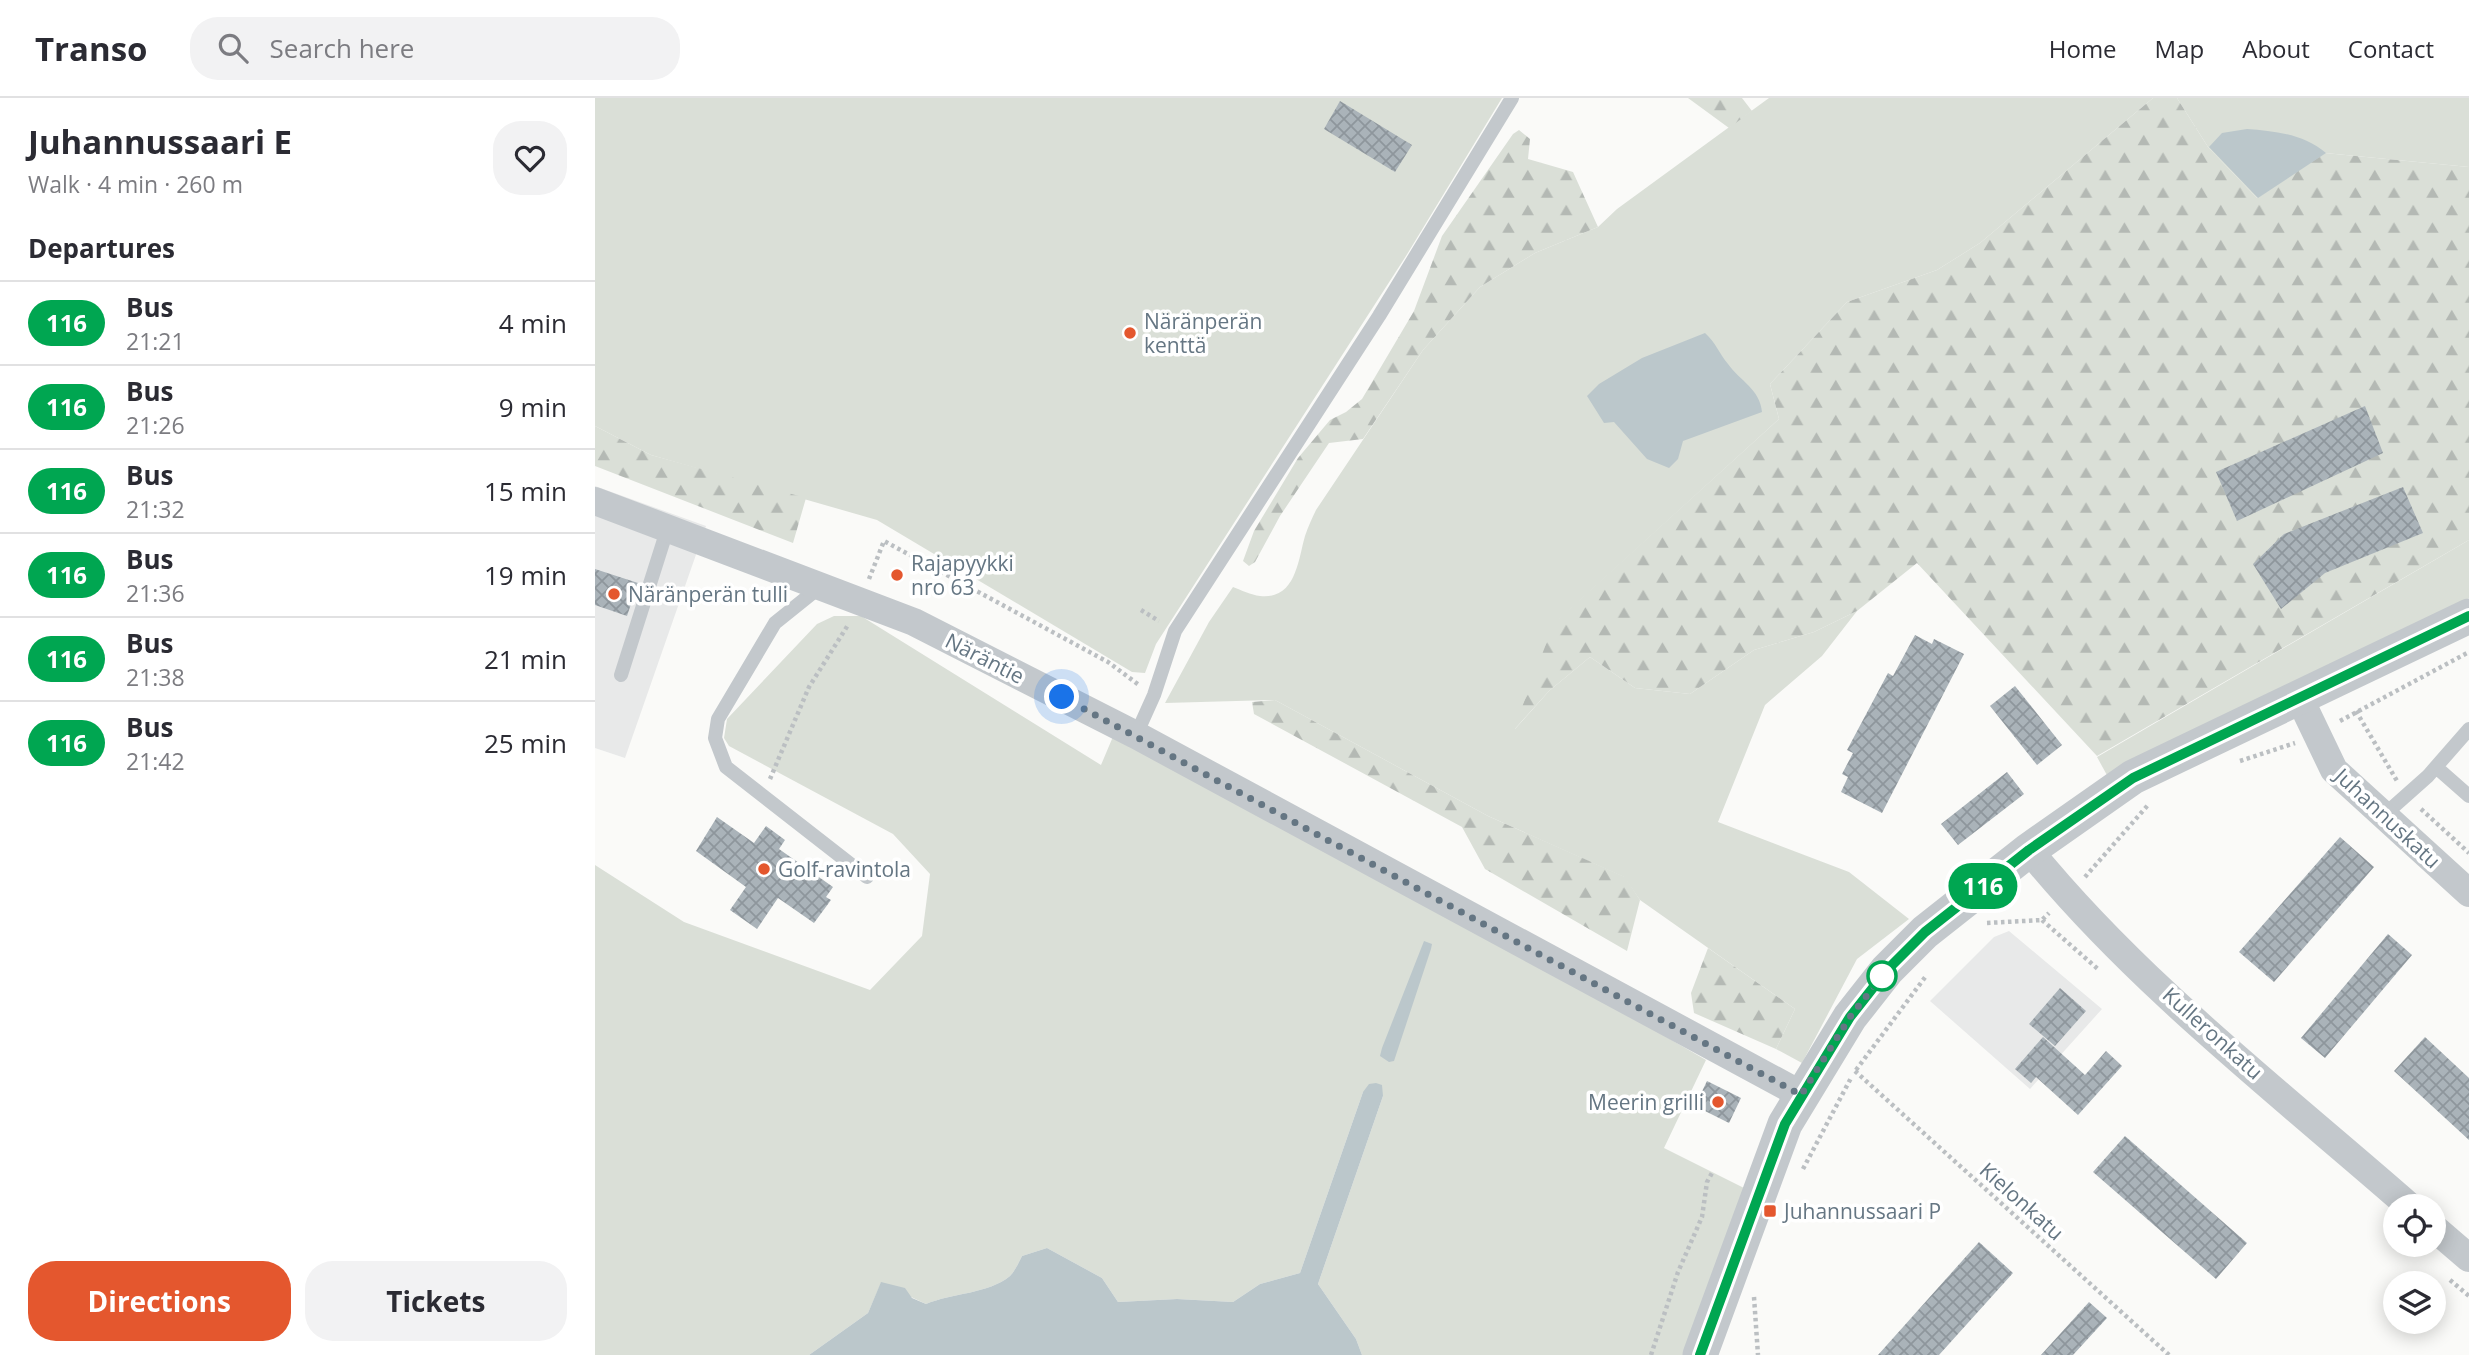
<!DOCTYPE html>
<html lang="en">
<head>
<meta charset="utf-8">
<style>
	body { margin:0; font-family:"Open Sans",sans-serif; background:#f2f2f3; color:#2b2b33; height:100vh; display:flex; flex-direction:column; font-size:26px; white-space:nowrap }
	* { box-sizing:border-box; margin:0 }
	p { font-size:23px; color:#7c7c81 }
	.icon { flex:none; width:38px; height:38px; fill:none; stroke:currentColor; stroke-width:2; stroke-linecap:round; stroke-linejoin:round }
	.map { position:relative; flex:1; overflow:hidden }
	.sheet { display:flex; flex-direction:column; background:#fff; width:595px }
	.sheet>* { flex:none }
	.badge { padding:0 14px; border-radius:23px; font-size:24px; line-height:46px }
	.fabs { position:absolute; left:1788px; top:1096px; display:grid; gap:14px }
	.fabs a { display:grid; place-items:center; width:63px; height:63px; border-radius:50%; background:#fff; box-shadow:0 4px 18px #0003; font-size:35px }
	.you { position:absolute; width:35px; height:35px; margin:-18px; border:5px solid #fff; border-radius:50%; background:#1a73e8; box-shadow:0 0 0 10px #1a73e833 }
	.map>.badge { position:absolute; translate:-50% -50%; box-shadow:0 0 0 4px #fff }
	h2 { padding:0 28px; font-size:26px; line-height:63px }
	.round { display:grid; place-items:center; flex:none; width:74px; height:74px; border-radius:28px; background:#f2f2f3 }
	.summary { display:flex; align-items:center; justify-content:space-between; height:119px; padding:0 28px }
	h1 { font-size:33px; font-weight:700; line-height:52px }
	.primary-button { display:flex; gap:14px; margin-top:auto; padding:14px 28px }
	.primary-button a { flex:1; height:80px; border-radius:28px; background:#e4572e; color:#fff; font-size:28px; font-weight:700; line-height:80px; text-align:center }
	.primary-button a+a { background:#f2f2f3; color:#2b2b33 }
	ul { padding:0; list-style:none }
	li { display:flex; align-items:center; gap:21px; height:84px; padding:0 28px; border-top:2px solid #e1e1e2 }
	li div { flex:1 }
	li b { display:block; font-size:26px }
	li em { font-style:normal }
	li .badge { min-width:77px; font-weight:700; text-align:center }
	header { display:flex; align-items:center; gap:42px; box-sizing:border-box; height:98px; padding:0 35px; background:#fff; border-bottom:2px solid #e1e1e2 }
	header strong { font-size:33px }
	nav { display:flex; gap:38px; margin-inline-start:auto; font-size:24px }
	.search { width:490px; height:63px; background:#f2f2f3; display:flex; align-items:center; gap:18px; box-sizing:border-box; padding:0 24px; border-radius:28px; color:#7c7c81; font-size:26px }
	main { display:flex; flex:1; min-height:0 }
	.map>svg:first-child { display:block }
	.built { fill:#e8e9e9 }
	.green { fill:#dadfd7 }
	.forest { fill:url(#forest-firs) }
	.water { fill:#bbc7cb }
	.building { fill:url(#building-cross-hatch) }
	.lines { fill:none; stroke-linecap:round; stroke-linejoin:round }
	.path { stroke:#bbbfc2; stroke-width:4.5; stroke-dasharray:3.5 3.5; stroke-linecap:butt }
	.service { stroke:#c3c8cc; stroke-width:14 }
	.minor { stroke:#c3c8cc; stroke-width:28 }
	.tertiary { stroke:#c3c8cc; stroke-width:35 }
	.line-casing { stroke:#fff; stroke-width:16 }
	.line { stroke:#00a651; stroke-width:10 }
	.walk { stroke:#657683; stroke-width:7; stroke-dasharray:0 12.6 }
	.poi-dot { fill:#e4572e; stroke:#fff; stroke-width:2.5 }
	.stop-dot { fill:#fff; stroke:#00a651; stroke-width:3.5 }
	.labels { text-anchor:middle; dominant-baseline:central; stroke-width:7; stroke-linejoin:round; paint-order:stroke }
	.poi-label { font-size:21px; fill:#657683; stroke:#fff; text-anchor:start }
	.street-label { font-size:21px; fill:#657683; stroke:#fff }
</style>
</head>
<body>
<header>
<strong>Transo</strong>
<div class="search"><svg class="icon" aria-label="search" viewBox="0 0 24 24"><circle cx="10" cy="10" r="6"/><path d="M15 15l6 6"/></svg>Search here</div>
<nav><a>Home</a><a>Map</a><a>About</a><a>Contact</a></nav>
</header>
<main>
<section class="sheet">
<div class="summary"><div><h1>Juhannussaari E</h1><p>Walk · 4 min · 260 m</p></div><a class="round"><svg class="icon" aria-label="heart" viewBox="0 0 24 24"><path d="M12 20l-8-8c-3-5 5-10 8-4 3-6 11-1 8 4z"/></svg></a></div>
<h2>Departures</h2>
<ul>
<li><span class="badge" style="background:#00a651;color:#fff">116</span><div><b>Bus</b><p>21:21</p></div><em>4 min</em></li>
<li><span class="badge" style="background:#00a651;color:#fff">116</span><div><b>Bus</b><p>21:26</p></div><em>9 min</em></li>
<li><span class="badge" style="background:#00a651;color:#fff">116</span><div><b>Bus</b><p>21:32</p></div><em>15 min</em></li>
<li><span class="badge" style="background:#00a651;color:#fff">116</span><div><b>Bus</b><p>21:36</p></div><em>19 min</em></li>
<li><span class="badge" style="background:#00a651;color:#fff">116</span><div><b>Bus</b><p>21:38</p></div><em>21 min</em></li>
<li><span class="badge" style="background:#00a651;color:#fff">116</span><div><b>Bus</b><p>21:42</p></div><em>25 min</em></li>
</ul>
<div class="primary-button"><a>Directions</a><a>Tickets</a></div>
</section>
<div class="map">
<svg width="1874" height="1257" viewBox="0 0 1874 1257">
	<defs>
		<pattern id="forest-firs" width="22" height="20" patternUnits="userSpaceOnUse" patternTransform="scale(1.75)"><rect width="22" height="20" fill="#dadfd7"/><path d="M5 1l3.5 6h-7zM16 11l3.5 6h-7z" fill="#b4b9b4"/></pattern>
		<pattern id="building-cross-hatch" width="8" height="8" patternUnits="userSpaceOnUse" patternTransform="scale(1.75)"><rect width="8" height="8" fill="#aab3b9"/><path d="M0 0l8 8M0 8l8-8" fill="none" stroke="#8e969c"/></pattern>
	</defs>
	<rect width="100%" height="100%" fill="#fafaf8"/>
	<path class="built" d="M 0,388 L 111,428 L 30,660 L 0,650 Z
		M 1414,833 L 1507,911 L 1435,991 L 1335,903 L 1399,839 Z"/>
	<path class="green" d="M 0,0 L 907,0 L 811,158 L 561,546 L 550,575 L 537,574 L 282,422 L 56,357 L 0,328 Z
		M 1174,0 L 1558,0 L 1385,145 L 1342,172 L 1252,204 L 1175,286 L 1184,321 L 960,525 L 920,631 L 954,593 L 995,559 L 1040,590 L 1095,596 L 1159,552 L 1219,534 L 1262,513 L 1227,558 L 1170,607 L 1123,724 L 1254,774 L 1314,821 L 1262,861 L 1207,965 L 1181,951 L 1200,911 L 1045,802 L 1029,779 L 893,718 L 680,602 L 570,605 L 614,524 L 638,489 C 646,492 656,497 665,498 C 701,502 703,462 710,438 C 713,429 717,420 721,412 L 828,252 L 885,189 L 940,155 L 1003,129 L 1022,111 Z
		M 1582,0 L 1874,0 L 1874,69 L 1730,55 L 1662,100 L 1613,49 Z
		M 1874,442 L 1874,500 L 1513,679 L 1502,659 Z
		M 239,518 L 266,518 L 506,667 L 525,622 L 1111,962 L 1069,1050 L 1149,1090 L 1095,1257 L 767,1257 L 761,1241 L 723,1186 L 788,998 L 768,994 L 705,1175 L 665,1186 L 638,1204 L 582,1201 L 523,1204 L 507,1180 L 452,1150 L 427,1158 C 424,1164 420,1173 415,1178 C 393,1196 357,1195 331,1206 L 286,1185 L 273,1215 L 214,1257 L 0,1257 L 0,767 L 89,824 L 275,892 L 327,838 L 335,776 L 298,736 L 134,648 L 129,640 L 132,621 L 222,526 Z"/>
	<path class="forest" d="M 1093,0 L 1147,0 L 1157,13 L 1134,30 Z
		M 1558,0 L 1582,0 L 1613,49 L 1662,100 L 1730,55 L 1874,69 L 1874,442 L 1502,658 L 1322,465 L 1262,513 L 1219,534 L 1159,552 L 1095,596 L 1040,590 L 995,559 L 954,593 L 918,633 L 959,525 L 1184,321 L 1175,286 L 1252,204 L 1342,172 L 1385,145 Z
		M 924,32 L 935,41 L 933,61 L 978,74 L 1003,129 L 940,155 L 885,189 L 828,252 L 768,341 L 734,345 L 685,418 L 660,464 L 654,468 L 648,463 L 659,433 L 703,360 L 735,322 L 751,314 L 767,301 L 819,213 L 847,138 L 918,36 Z
		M 0,328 L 56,357 L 211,400 L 198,445 L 0,368 Z
		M 680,602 L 893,718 L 1030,779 L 1045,802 L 1032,853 L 890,771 L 867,729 L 659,616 L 657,604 Z
		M 1113,850 L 1200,911 L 1181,951 L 1099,915 L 1096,895 Z"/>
	<path class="water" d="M 1652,31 C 1679,33 1709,36 1731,55 L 1663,100 L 1614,49 L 1627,35 Z
		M 1110,235 C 1121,245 1124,255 1133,266 C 1145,283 1165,291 1167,314 L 1088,343 L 1083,361 L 1074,370 L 1052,361 L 1019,324 L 1009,325 L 992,298 L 1004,286 L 1047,260 Z
		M 829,843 L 837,846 L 836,851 L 799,963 L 794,964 L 785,958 L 787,950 Z
		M 781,985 L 787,987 L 788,998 L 723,1186 L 761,1241 L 767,1257 L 214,1257 L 273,1215 L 286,1184 L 310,1190 L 317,1200 L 331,1206 C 357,1195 393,1196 415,1178 C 420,1173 424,1164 427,1158 L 452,1150 L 507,1180 L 523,1204 L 582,1201 L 638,1204 L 665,1186 L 705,1175 L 768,994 L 774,986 Z"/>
	<path class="building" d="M 745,3 L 817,47 L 800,74 L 729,31 Z
		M 1770,308 L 1788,355 L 1642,423 L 1621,374 Z
		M 1808,389 L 1828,435 L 1730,475 L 1686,511 L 1658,466 L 1689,436 Z
		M 0,471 L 43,485 L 32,518 L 0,507 Z
		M 1320,537 L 1337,546 L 1339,541 L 1369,556 L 1287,715 L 1246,694 L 1253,679 L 1247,676 L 1258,655 L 1252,652 L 1293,575 L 1298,578 Z
		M 1420,588 L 1467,647 L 1442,667 L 1395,608 Z
		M 1412,674 L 1429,696 L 1363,747 L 1346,726 Z
		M 122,719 L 159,745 L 171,728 L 190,742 L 184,751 L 238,789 L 231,799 L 236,802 L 219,825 L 183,800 L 162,831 L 135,812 L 151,789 L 101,753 Z
		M 1745,739 L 1779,769 L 1679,884 L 1644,854 Z
		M 1793,836 L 1817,857 L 1730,960 L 1706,940 Z
		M 1465,890 L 1491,913 L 1460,948 L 1434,926 Z
		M 1448,939 L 1490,977 L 1511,953 L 1527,968 L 1483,1017 L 1441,979 L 1436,985 L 1420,971 Z
		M 1830,939 L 1874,980 L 1874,1042 L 1799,973 Z
		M 1112,983 L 1146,1000 L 1134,1025 L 1100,1008 Z
		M 1530,1038 L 1652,1145 L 1621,1181 L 1498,1074 Z
		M 1384,1144 L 1418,1175 L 1344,1257 L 1283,1257 Z
		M 1494,1204 L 1512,1220 L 1478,1257 L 1446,1257 Z"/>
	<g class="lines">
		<path class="path" d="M 274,481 L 289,443 L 513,564 L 544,587
			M 546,512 L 564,523
			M 1761,613 L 1802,683
			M 1745,623 L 1874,554
			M 1645,663 L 1700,645
			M 175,681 L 214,589 L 253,527
			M 1826,711 L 1874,755
			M 1490,779 L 1553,707
			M 1447,822 L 1504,872
			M 1392,825 L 1447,822 L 1454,815
			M 1261,972 L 1331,878
			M 1260,973 L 1574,1257
			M 1208,1071 L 1256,980
			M 1855,1182 L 1874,1198
			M 1159,1199 L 1163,1257
			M 1056,1257 L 1083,1174 L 1107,1119 L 1112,1084 L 1117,1075"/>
		<path class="service" d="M 226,488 L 180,525 L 123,621 L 120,640 L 131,669 L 272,779
			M 26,577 L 73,429
			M 541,637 L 559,597 L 580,533 L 784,218 L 917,0
			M 1841,669 L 1874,698
			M 1788,718 L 1833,678 L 1874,631"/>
		<path class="minor" d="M 0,403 L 319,524 L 541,637 L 1207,997
			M 1704,599 L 1739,672 L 1874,795
			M 1434,752 C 1542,885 1685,995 1814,1108
			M 1839,1130 L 1874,1160"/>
		<path class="tertiary" d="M 1105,1257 L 1190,1026 L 1255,919 L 1292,872 L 1330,834 L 1434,752 L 1538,679 L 1874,518"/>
	</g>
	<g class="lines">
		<defs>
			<path id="line" d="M 1105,1257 L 1190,1026 L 1255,919 L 1292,872 L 1330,834 L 1434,752 L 1538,680 L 1874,518"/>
		</defs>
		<use href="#line" class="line-casing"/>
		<use href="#line" class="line"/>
		<path class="walk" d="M 467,599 L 1206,997 L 1255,919 L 1292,872 L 1287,878"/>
	</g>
	<g class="poi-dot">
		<circle cx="535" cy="235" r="7"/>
		<circle cx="302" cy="477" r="7"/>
		<circle cx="19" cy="496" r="7"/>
		<circle cx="169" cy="771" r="7"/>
		<circle cx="1123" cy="1004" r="7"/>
		<rect x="1168" y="1106" width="14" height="14" rx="3.5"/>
	</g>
	<circle class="stop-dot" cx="1287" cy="878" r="14"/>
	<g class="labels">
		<g class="poi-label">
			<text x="549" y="223">Näränperän<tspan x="549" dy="24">kenttä</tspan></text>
			<text x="316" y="465">Rajapyykki<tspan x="316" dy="24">nro 63</tspan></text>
			<text x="33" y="496">Näränperän tulli</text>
			<text x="183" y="771">Golf-ravintola</text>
			<text x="1109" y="1004" text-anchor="end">Meerin grilli</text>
			<text x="1189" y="1113">Juhannussaari P</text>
		</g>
		<g class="street-label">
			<text transform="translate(390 560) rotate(27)">Näräntie</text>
			<text transform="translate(1793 720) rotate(43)">Juhannuskatu</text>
			<text transform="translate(1618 935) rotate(42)">Kulleronkatu</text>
			<text transform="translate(1427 1103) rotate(42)">Kielonkatu</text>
		</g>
	</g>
</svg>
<div class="fabs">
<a><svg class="icon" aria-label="locate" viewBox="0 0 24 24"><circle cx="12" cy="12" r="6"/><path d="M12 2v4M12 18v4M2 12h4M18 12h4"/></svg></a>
<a><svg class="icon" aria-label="layers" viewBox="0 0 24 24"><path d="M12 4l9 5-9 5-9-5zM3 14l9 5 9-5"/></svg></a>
</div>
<div class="you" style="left:467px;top:599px"></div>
<b class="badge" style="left:1388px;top:788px;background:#00a651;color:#fff">116</b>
</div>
</main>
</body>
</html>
